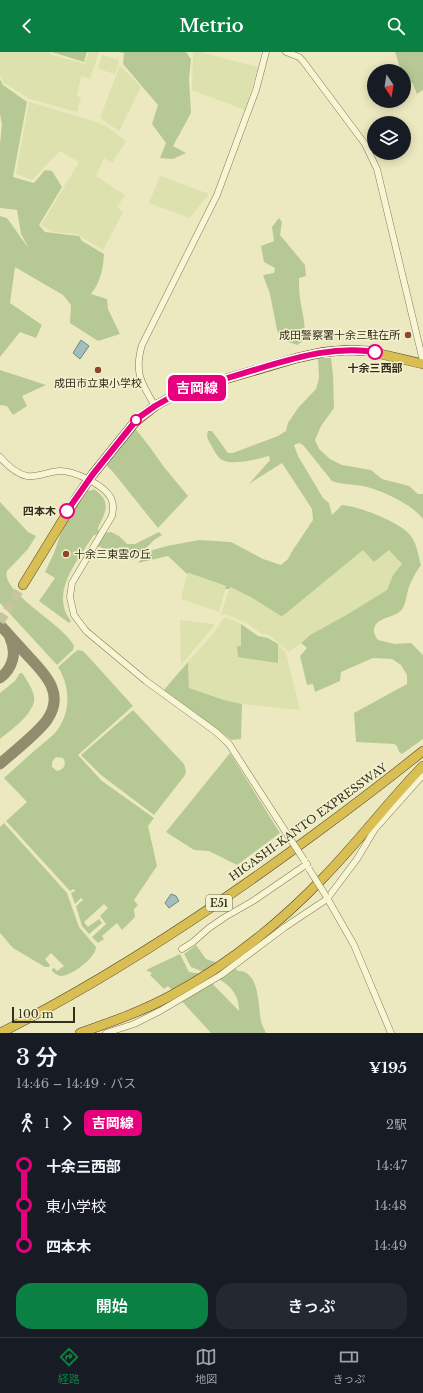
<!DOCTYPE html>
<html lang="ja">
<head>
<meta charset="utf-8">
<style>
	body { margin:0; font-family:"Libre Baskerville","Noto Sans JP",serif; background:#242831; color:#f1f3f6; height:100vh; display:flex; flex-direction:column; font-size:15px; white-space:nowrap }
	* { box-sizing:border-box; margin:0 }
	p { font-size:13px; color:#9ea1a6 }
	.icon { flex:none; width:22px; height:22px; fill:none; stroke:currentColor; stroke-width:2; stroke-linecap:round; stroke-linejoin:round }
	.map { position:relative; height:981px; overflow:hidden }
	.details { display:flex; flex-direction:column; background:#171b24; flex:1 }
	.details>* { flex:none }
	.badge { padding:0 8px; border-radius:6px; font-size:14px; line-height:26px }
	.needle { width:26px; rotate:168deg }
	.controls { position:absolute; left:367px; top:12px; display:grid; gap:8px }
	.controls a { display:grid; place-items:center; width:44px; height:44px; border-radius:50%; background:#171b24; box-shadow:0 2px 10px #0003; font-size:20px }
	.scale { position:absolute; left:12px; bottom:10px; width:63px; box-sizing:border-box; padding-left:4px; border:2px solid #342e1d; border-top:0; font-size:11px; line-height:14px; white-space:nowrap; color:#342e1d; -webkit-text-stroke:3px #f3f2cf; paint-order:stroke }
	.map>.badge { position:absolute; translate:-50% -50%; box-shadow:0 0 0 2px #fff }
	.legs { display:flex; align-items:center; gap:6px; height:44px; padding:0 16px; font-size:13px }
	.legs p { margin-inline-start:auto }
	.summary { display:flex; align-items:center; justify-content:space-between; height:68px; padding:0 16px }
	h1 { font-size:22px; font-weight:600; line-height:30px }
	.action { display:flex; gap:8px; margin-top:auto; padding:8px 16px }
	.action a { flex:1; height:46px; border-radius:16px; background:#0b8043; color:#fff; font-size:16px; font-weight:600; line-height:46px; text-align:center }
	.action a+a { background:#242831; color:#f1f3f6 }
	ul { padding:0 16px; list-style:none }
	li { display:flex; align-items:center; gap:14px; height:40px; font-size:15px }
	li i { display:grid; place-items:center; width:6px; height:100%; margin:0 5px; background:currentColor }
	li i::after { content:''; width:10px; height:10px; margin:-5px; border:3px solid; border-radius:50%; background:#171b24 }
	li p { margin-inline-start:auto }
	li:first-child i { background:linear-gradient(#0000 50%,currentColor 0) }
	li:last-child i { background:linear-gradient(currentColor 50%,#0000 0) }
	header { display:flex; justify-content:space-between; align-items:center; height:52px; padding:0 16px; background:#0b8043; color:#fff; font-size:18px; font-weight:600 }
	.tabs { display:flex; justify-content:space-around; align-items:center; height:56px; border-top:1px solid #363941; background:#171b24; font-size:11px; color:#9ea1a6 }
	.tabs a { display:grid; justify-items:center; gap:2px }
	.tabs .active { color:#0b8043 }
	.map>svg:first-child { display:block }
	.farmland { fill:#dce1ae }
	.green { fill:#b6c995; fill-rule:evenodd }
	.water { fill:#a3bebd; stroke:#6b8b8b }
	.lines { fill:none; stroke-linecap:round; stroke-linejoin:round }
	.taxiway { stroke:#908c6e; stroke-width:11 }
	.highway-tunnel { stroke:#c7c49f; stroke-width:9; stroke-dasharray:9 4.5; stroke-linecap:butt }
	.minor-casing { stroke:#847a59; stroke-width:7 }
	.highway-casing { stroke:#52472d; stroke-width:10 }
	.minor { stroke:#f7f5d3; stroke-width:6 }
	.highway { stroke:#d9bf53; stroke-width:9 }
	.minor-bridge-casing { stroke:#847a59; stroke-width:7; stroke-linecap:butt }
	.minor-bridge { stroke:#f7f5d3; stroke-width:6 }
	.line-1-casing { stroke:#fff; stroke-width:9 }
	.line-1 { stroke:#e6007e; stroke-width:6 }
	.poi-dot { fill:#90442b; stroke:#f3f2cf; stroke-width:1.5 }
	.stop-1-dot { fill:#fff; stroke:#e6007e; stroke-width:2 }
	.labels { text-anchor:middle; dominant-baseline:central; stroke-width:3; stroke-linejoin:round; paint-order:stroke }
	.shield { fill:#f3f2cf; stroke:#6d6952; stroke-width:1 }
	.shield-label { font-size:10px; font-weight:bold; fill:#342e1d }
	.poi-label { font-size:11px; fill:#342e1d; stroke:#f3f2cf; text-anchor:end }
	.stop-label { font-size:11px; font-weight:bold; fill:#342e1d; stroke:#f3f2cf }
	.street-label { font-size:11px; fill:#342e1d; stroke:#f3f2cf }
</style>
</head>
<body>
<header><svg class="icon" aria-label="back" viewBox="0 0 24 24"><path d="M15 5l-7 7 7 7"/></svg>Metrio<svg class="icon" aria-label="search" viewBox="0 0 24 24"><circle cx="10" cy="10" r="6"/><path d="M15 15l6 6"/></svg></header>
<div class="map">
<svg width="423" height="981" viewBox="0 0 423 981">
	<rect width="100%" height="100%" fill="#ece9c0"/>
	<path class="farmland" d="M 0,0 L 49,0 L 52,3 L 85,12 L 89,0 L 99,0 L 90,27 L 81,24 L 77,44 L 81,45 L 77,60 L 30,47 L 4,31 L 0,23 Z
		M 193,0 L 199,0 L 258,15 L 245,58 L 192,38 Z
		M 102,3 L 119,8 L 115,22 L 98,17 Z
		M 120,13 L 141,35 L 119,79 L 100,66 Z
		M 29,50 L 97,70 L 109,76 L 126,89 L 112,111 L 104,106 L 96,124 L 125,143 L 117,155 L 123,160 L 103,198 L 77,182 L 53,180 L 41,173 L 79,110 L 60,99 L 32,128 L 16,122 Z
		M 160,124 L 209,142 L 190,166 L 149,151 Z
		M 389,497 L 402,512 L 393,523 L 387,538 L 348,562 L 310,583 L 301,591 L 289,600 L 269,583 L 262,582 L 246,571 L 225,562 L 221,563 L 229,537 L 231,535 L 244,542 L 251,545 L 273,559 L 284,563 L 363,498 Z
		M 188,521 L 226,534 L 219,560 L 181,547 L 187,522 Z
		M 226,565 L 241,572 L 241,594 L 278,611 L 278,592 L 286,601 L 300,658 L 242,652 L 224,648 L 189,636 L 188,610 L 217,577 L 222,568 Z
		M 180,568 L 214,572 L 214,574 L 181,613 Z"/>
	<path class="green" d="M 52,0 L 87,0 L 84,10 Z
		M 119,0 L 186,0 L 191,7 L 189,27 L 191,61 L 173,94 L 186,101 L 173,107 L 160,106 L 166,91 L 152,72 L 158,53 L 123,12 L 124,1 Z
		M 395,0 L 423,0 L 423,38 L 417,42 L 413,32 L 404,22 L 404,19 L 401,19 Z
		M 0,27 L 3,33 L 27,50 L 13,125 L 34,131 L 45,118 L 52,119 L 62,135 L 39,173 L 45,180 L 79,184 L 82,189 L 104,202 C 103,217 101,229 91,242 L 107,247 L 108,257 L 120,282 L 98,289 L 70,271 L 71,253 L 63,243 L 15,215 L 10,251 L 42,273 L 36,286 L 20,280 L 0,305 L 0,164 L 7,166 L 29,197 L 21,182 L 17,158 L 0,156 L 0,92 L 2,73 L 0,62 Z
		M 279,166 L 282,170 L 280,183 L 305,213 L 306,224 L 299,226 C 299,233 299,239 300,246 C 302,262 307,272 303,289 L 297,293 C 288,290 281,287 277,278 L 270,242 L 263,223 L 274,221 L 275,216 L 264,210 L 261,194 L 274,189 L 272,175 Z
		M 318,306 L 331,306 L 333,323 L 334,356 L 321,374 L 315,388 L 319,397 L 330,407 L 342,413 L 371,418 L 382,427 L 409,434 L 418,442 L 423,442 L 423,467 C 412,452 381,438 363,434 C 353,432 342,433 332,429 L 303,393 L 299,391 L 294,393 L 298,404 L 323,446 L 329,451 L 332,463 L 342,453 C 358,454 400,470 410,483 C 417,491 418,503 421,513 C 416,520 412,527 409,535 C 407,541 406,550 403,556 C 397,566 380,564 375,574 C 372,579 375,584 378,588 L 395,592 L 411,591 L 423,603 L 423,687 L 402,702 L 399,700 L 397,694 L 394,692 L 356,690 L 354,661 L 407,632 L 407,623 L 401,613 L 392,607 L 373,606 L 341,620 L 340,629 L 315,640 L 313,632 L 307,633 L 300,604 L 307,596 L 301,591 L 310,583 L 348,562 L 387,538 L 393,523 L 402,512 L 389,498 L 374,510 L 363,498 L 284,563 L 281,564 L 251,545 L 244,542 L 231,535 L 229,537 L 225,537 L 226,534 L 189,521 L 187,522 L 168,504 L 138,511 L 141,507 L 153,498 L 167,494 L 199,488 L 231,490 L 263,507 L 281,513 L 288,507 L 291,501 L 313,468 L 312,457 L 282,411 L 249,432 L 270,408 L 269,404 C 258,407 232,414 222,408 C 217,405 214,398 211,393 C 208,388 206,385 208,379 L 212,379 L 228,401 L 233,401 L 278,384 L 286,379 L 288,371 L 298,356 L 316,337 L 319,326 Z
		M 0,318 L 46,333 L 22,344 L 27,354 L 13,363 L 7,354 L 0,353 Z
		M 134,375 L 149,394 L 164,415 L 188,444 L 158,476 L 113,420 L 105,412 Z
		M 94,437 C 112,450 106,459 98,476 L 99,481 L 93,484 C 78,508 49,541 71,569 L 69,571 L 39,549 L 55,526 L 45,520 L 54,501 L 61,481 L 85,439 L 93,438 Z
		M 0,450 L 28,480 L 36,484 L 28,497 L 7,519 C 0,540 65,573 74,594 L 73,598 L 57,613 L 0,551 Z
		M 111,480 L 119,484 L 127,492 L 135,492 L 159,480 L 162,483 L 154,488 L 134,508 L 97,494 L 105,481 Z
		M 241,572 L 258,584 L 268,586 L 278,592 L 278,611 L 238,605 L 237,594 L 241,594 Z
		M 78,598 L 83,599 L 86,602 L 133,654 L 78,703 L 102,729 L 154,766 L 148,774 L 157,814 L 134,848 L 138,853 L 134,857 L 135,865 L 122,878 L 117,871 L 102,884 L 104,887 L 98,891 L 92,885 L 106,872 L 100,864 L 108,856 L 104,852 L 84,870 L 88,875 L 99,867 L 102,871 L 89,882 L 82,874 L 76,854 L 83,848 L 81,846 L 75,852 L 71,841 L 75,839 L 74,837 L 70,839 L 6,769 L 27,750 L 4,726 C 14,717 24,708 34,699 C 41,693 49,687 55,681 C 71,662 71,636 58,615 L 75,600 ZM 56,705 L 63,706 C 67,712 64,718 57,719 L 52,715 L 52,710 Z
		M 188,610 L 189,636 L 224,648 L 242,652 L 241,687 L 231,688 L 224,682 L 163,639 Z
		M 20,621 L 22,621 C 27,628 36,641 34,650 C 29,666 12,677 0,687 L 0,641 L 15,629 Z
		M 133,658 L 184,712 L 186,719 L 185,723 L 154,763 L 101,723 L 81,703 Z
		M 230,701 L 280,781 L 237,813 L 209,799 L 194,798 L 166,780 Z
		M 4,771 L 67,841 L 79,875 L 96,895 C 96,906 70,925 60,924 C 57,923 54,921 52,919 L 52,917 L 54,916 L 57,919 L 64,914 L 51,901 L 45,907 L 50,913 L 49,915 L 45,915 L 13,896 C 8,891 5,886 0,881 L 0,775 Z
		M 196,893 L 206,907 L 236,917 L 238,919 C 260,918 258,955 261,969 C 262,973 264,977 266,981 L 211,981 L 168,934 L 164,937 L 150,923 L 152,921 L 146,918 L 180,902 L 189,920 L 203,922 L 239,959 C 240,932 212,923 191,915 L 184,902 Z"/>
	<path class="water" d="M 81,288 L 89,294 L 80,307 L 73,301 Z
		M 171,842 L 176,844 L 179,849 L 169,856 L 165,851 Z"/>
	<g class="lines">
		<path class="taxiway" d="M 0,573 C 10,584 19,594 29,605 C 46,623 65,642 47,668 C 37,682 13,700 0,712
			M 0,626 C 13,616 17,601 10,586"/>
		<path class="highway-tunnel" d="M 0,570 L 23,533"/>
		<defs>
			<path id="minor" d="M 286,0 L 299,5 L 303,9 L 365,92 L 377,117 L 423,309
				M 155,354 C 141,331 134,320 142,293 L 217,143 L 256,38 L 266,0
				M 0,405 C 7,413 16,422 27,424 C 38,426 49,419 60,419 C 75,419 104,433 111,446 C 114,452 113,458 112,464 L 72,531 L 70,545 L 74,563 L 86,579 L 146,629 L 216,680 L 229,692 L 291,788
				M 326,844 L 354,893 L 391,981
				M 182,897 L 193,890 L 209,876 L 225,865 L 253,849 L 307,812
				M 106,981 L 134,972 L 160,959 L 221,923 L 285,875 L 327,847 L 357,807 L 375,777 L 423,723"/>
			<path id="highway" d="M 23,533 L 77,445 L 93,422 L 135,370 L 155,354 L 171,345 L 185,339 L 297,306 L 324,300 L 348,298 L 368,299 L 423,312
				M 0,981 C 110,926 213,857 312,784 C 350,756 387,728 423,699
				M 80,981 C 111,970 143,959 172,943 C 229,912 280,871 324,825 C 359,789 388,750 423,714"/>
		</defs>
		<use href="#minor" class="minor-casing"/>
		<use href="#highway" class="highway-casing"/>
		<use href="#minor" class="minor"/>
		<use href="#highway" class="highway"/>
		<defs>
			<path id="minor-bridge" d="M 291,788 L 304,808
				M 309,817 L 326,844"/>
		</defs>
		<use href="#minor-bridge" class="minor-bridge-casing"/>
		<use href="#minor-bridge" class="minor-bridge"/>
	</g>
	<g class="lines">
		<defs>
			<path id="line-1" d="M 67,459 L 93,422 L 138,366 L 155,354 L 171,345 L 185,339 C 212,331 238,323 264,315 C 301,304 337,294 375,300"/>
		</defs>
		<use href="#line-1" class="line-1-casing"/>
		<use href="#line-1" class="line-1"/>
	</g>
	<g class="poi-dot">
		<circle cx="408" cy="283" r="4"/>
		<circle cx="98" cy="318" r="4"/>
		<circle cx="66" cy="502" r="4"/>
	</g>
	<g class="stop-1-dot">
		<circle cx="375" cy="300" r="7"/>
		<circle cx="136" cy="368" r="5"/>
		<circle cx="67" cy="459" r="7"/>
	</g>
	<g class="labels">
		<rect class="shield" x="206" y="843" width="26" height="16" rx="3"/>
		<g class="shield-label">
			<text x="219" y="851">E51</text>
		</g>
		<g class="poi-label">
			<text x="400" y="283">成田警察署十余三駐在所</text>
			<text x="98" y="331" text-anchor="middle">成田市立東小学校</text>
			<text x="74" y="502" text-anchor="start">十余三東雲の丘</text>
		</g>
		<g class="stop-label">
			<text x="375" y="316">十余三西部</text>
			<text x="56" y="459" text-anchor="end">四本木</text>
		</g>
		<g class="street-label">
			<text transform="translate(308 770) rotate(-36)">HIGASHI-KANTO EXPRESSWAY</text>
		</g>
	</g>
</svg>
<div class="controls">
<a><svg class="needle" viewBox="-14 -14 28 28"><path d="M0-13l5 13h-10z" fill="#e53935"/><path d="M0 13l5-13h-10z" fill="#9ea1a6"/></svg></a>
<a><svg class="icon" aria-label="layers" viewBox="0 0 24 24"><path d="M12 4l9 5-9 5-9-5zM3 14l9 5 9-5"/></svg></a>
</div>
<div class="scale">100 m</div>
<b class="badge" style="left:197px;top:336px;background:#e6007e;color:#fff">吉岡線</b>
</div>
<section class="details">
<div class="summary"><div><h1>3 分</h1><p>14:46 – 14:49 · バス</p></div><b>¥195</b></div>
<div class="legs"><svg class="icon" aria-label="walk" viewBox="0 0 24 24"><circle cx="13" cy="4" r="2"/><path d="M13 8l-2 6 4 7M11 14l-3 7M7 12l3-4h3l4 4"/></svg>1<svg class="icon" aria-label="forward" viewBox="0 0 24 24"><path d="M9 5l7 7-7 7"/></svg><b class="badge" style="background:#e6007e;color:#fff">吉岡線</b><p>2駅</p></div>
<ul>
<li><i style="color:#e6007e"></i><b>十余三西部</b><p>14:47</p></li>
<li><i style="color:#e6007e"></i><span>東小学校</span><p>14:48</p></li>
<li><i style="color:#e6007e"></i><b>四本木</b><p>14:49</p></li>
</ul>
<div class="action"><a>開始</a><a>きっぷ</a></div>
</section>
<nav class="tabs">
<a class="active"><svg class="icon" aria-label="directions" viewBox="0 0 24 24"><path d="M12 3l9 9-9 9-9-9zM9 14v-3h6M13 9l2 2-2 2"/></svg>経路</a>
<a><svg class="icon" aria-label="map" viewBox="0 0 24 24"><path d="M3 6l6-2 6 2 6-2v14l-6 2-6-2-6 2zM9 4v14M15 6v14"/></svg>地図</a>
<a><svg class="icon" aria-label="tickets" viewBox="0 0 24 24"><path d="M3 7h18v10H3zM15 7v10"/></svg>きっぷ</a>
</nav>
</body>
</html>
